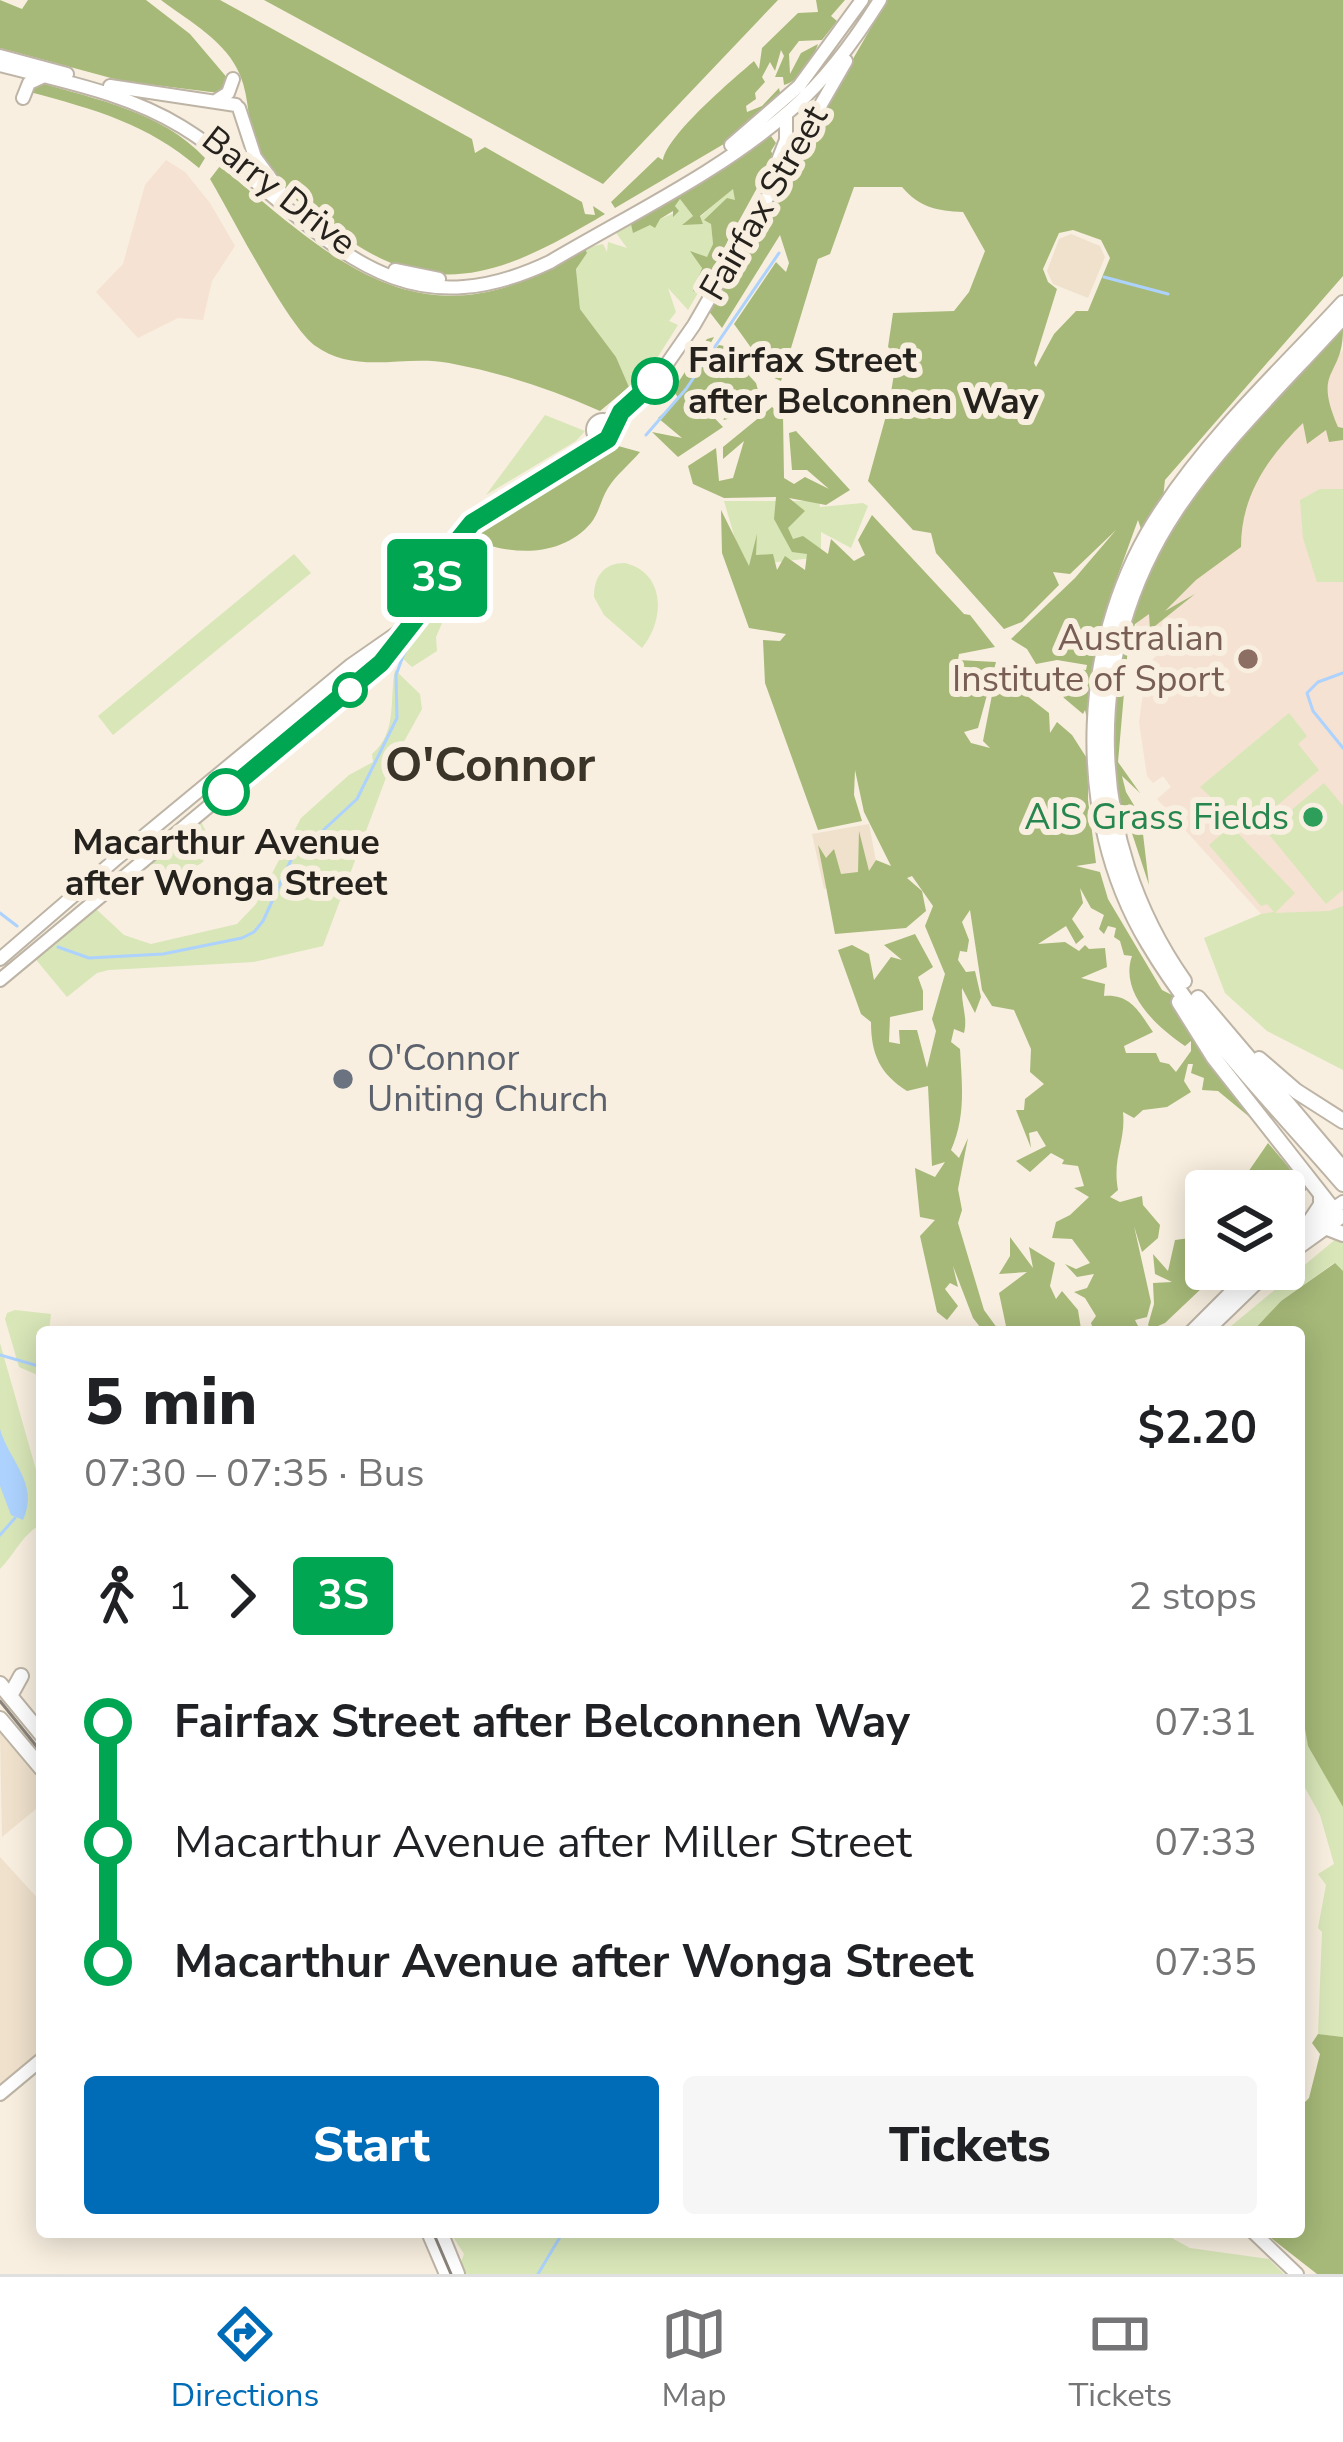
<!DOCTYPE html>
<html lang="en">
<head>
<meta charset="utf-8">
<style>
	body { margin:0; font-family:"Nunito Sans",sans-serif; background:#f6f6f6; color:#202124; height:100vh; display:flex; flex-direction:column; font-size:45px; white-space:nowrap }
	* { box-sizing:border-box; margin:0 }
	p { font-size:39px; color:#757577 }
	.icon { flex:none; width:66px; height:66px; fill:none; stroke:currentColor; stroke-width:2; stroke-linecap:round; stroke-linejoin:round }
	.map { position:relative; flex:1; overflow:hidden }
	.sheet { position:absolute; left:36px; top:1326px; width:1269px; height:912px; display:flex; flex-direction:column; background:#fff; border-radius:12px; box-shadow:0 6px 30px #0003 }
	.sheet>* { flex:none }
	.badge { padding:0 24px; border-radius:9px; font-size:42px; line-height:78px }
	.controls { position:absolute; left:1185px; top:1170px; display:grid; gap:24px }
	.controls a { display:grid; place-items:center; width:120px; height:120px; border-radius:12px; background:#fff; box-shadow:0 6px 30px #0003; font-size:60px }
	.map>.badge { position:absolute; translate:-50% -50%; box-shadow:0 0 0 6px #fff }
	.legs { display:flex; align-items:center; gap:18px; height:132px; padding:0 48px; font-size:39px }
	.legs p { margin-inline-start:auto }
	.summary { display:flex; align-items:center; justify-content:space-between; height:204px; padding:0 48px }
	h1 { font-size:66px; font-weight:800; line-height:90px }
	.action { display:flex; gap:24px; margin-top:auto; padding:24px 48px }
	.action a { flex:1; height:138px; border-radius:12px; background:#006bb6; color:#fff; font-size:48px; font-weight:800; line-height:138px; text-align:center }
	.action a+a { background:#f6f6f6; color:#202124 }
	ul { padding:0 48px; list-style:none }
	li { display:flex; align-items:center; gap:42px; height:120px; font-size:45px }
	li i { display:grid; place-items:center; width:18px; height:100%; margin:0 15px; background:currentColor }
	li i::after { content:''; width:30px; height:30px; margin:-15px; border:9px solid; border-radius:50%; background:#fff }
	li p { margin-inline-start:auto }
	li:first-child i { background:linear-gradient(#0000 50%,currentColor 0) }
	li:last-child i { background:linear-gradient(currentColor 50%,#0000 0) }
	.dock { display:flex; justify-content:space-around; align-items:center; height:168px; border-top:3px solid #e0e0e0; background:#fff; font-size:33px; color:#757577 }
	.dock a { display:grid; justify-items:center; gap:6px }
	.dock .on { color:#006bb6 }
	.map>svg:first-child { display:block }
	.built { fill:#efe1cc }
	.education { fill:#f5e2d2 }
	.green { fill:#d8e6b8 }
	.forest { fill:#a6b978; fill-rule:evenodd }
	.water { fill:#acd2fd }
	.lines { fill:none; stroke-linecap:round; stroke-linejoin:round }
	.stream { stroke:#acd2fd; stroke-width:3 }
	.major-casing { stroke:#bdb4a6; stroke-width:16 }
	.highway-casing { stroke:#bdb4a6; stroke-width:18 }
	.major { stroke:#fff; stroke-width:12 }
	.highway { stroke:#fff; stroke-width:14 }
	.tram { stroke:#89837a; stroke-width:3 }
	.line-1-casing { stroke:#fff; stroke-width:27 }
	.line-1 { stroke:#00a651; stroke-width:18 }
	.stop-1-dot { fill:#fff; stroke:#00a651; stroke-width:6 }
	.education-dot { fill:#8d6e63; stroke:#f8efe0; stroke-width:4.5 }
	.leisure-dot { fill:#2e9e5b; stroke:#f8efe0; stroke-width:4.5 }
	.worship-dot { fill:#6b7280; stroke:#f8efe0; stroke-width:4.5 }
	.labels { text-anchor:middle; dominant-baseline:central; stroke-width:12; stroke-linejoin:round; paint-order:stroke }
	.street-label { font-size:36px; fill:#25221d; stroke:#f8efe0 }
	.stop-label { font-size:36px; font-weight:bold; fill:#25221d; stroke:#f8efe0; text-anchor:start }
	.education-label { font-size:36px; fill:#785e54; stroke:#f8efe0; text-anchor:end }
	.leisure-label { font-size:36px; fill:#27864d; stroke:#f8efe0; text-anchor:end }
	.worship-label { font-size:36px; fill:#5b616d; stroke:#f8efe0; text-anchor:start }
	.district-label { font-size:48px; font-weight:bold; fill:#3b3429; stroke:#f8efe0 }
</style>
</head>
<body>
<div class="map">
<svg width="1343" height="2274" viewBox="0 0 1343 2274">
	<rect width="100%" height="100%" fill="#f8efe0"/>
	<path class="built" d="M 1071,234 L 1100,246 L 1105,257 L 1088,298 L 1053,284 L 1047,271 L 1059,239 Z
		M 869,824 L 878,872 L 824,889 L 812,834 Z
		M 0,1733 L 42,1783 L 42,1804 L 2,1837 Z
		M 0,1857 L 42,1903 L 42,2049 L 0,2084 Z"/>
	<path class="education" d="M 166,160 L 185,172 L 210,203 L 235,246 L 212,281 L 203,320 L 178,318 L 138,338 L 96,292 L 123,264 L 145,185 Z
		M 1343,350 L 1343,972 L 1281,936 L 1157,799 L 1171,787 L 1163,776 L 1153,783 L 1147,776 L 1139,722 L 1147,665 L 1159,653 L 1137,628 L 1135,613 Z"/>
	<path class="green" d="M 733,188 L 736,201 L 705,220 L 711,224 L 713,244 L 707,258 L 693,252 L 702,268 L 693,290 L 698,293 L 688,310 L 668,288 L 676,312 L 669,321 L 678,325 L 654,363 L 629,387 L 616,357 L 580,309 L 576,268 L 587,253 L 585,248 L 603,244 L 607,252 L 608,242 L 627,248 L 614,230 L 630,220 L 660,219 L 679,211 L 675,206 L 680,199 L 693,216 L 684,223 L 703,223 L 700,217 Z
		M 545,415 L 585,431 L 576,441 L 486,495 Z
		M 1320,489 L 1343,489 L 1343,582 L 1317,582 L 1303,538 L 1300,500 Z
		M 724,501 L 819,501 L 820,507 L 863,503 L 868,506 L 851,548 L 821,532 L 821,557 L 743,566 Z
		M 459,546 L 471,557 L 436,637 L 437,651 L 412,667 L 400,656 Z
		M 294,554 L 311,573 L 113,735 L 98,716 Z
		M 625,563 C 666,573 665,620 642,648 L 604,615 L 594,597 C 594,576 604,563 625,563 Z
		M 395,670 L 420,694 L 422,709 L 390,767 L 323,946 L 254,962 L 109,970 L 97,973 L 67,997 L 33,956 L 95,908 L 124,935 L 151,944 L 237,924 L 256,904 L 301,818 L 349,775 L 373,762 L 372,754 C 398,732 389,699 395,670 Z
		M 1289,713 L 1307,736 L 1298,744 L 1319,770 L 1247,831 L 1200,787 Z
		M 1324,783 L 1343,806 L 1343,890 L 1326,904 L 1266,831 Z
		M 200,820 L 211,841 L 203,862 C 185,874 163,879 145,865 Z
		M 1231,826 L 1295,893 L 1275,913 L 1329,911 L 1343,906 L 1343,1070 L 1267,1031 L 1225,993 L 1204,938 L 1261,914 L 1274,912 L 1267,904 L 1261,906 L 1209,845 Z
		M 1337,1238 L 1343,1243 L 1343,1271 L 1334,1263 L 1281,1301 L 1252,1332 L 1224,1332 Z
		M 15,1310 L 51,1314 L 49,1332 L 42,1332 L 42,1377 L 19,1367 L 5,1319 L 7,1313 Z
		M 0,1343 L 42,1491 L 42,1524 C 23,1533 15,1554 0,1569 Z
		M 1299,1695 L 1308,1744 L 1343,1807 L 1343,2037 L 1318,2034 L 1322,1932 L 1318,1928 L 1326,1885 L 1318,1874 L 1334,1864 L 1320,1815 L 1299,1777 Z
		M 450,2232 L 1161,2232 L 1190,2248 L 1269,2259 L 1284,2274 L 465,2274 L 461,2262 L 464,2254 Z"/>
	<path class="forest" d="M 0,0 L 22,9 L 28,0 L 146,0 L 190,34 L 229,80 L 219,93 L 122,81 L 0,48 Z
		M 161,0 L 220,0 L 472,139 L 475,153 L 485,147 L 582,202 L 585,214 L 595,215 L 593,206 L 605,214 C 504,274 432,308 329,225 C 308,209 283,192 267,171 C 245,143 253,106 240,75 C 227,42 189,21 161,0 Z
		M 264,0 L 778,0 L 603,184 Z
		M 816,0 L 845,0 L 831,16 L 837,21 L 822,40 L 799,41 L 789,54 L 790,74 L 801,53 L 818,44 C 813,59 800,81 784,85 L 783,77 L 775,77 L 784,56 L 781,50 L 775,71 L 770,62 L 762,77 L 765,82 L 755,93 L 756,99 L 746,106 L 747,112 L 762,106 L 779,88 L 781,97 L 734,138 L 615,208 L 611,202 L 658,157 L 663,160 C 668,134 731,81 754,61 L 759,69 L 762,48 L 798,13 L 818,12 Z
		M 887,0 L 1343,0 L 1343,276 L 1165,480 L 1163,498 L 1142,532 L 1138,520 L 1110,597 L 1112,603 L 1103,631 L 1077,636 L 1087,646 L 1100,640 L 1089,728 L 1085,710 L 1083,714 L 1064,698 L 1046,667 L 1086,670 L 1087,665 L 1057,660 L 1036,664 L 1027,649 L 1011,639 L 1075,578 L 1116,530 L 1070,574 L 1053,572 L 1059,585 L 1022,622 L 1004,629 L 936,553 L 931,533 L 913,530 L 868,481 L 889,405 L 897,355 L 888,347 L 893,313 L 954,311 L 969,292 L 985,251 L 963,212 C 937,211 919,207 902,187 L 854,187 L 830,254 L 818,259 L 781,381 L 772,377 L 734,324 L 776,262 L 786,272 L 789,263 L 780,235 L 722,328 L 708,310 ZM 1073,230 L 1101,240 L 1110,258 L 1088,311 L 1076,311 L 1054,334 L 1036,367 L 1034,363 L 1057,289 L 1048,282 L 1043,269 L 1059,233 Z
		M 38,82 C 97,100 161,111 205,158 L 199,168 C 146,123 96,110 30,92 Z
		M 771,136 L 776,143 L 771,151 L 774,157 L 706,281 L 698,293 L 693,291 L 702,268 L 690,251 L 707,257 L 713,244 L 711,224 L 704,220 L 727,198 L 735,200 L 733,189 L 700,216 L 703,224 L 682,225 L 693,216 L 680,199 L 675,206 L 679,211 L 673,217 L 673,211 L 660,219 L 655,228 L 650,225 L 633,233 L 630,220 Z
		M 220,166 C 342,268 427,352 585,248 L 587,253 L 576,269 L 580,309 L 616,357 L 629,387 L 600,411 C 551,389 502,373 449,363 C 403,354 356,376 314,345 C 286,323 232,216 210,179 Z
		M 1343,329 C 1343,379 1312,367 1338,427 L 1343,428 L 1343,440 L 1329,442 L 1326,430 L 1307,444 L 1303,423 C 1267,458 1241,496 1241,547 L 1196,580 L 1165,611 L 1195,594 L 1150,630 L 1149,614 L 1135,624 L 1128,647 L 1118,762 L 1140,793 L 1122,776 L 1126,792 L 1141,817 L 1149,885 L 1126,815 L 1114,794 L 1111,738 L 1120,649 L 1127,640 L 1124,635 C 1136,597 1150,558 1171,524 C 1215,451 1284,390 1343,329 Z
		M 714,337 L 696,370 L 719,345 L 729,347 L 725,370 L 741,367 L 756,383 L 761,401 L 744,413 L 743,407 L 736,417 L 723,420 L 743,390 L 722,395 L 724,411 L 705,408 L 723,427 L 678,457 L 652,432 L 682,438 L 658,418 L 679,399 L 673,390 L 707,339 Z
		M 772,407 L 783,415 L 784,478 L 794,484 L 805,477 L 829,489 L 807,470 L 792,470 L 789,433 L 796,431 L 850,490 L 826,505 L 789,498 L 805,511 L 788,528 L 793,539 L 803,536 L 828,554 L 831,539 L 854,561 L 865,555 L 858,540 L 872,515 L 964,614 L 970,615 L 995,647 L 959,654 L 958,660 L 996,662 L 978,728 L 964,732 L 971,743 L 990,748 L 983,741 L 992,695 L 1005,664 L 1015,675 L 1013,685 L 1049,713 L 1050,733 L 1057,722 L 1072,735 L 1088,760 L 1088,800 L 1096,863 L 1076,866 L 1100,872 L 1108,899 L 1162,990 L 1172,995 L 1209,1059 L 1258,1124 L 1218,1091 L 1202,1090 L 1204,1078 L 1191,1073 L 1193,1064 L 1188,1064 L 1184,1081 L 1191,1092 L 1167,1107 L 1143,1110 L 1134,1118 L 1123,1112 C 1126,1142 1112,1157 1118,1190 L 1110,1197 L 1120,1202 L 1142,1196 L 1143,1205 L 1160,1225 L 1158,1238 L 1142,1252 L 1134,1226 L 1151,1302 L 1147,1317 L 1135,1320 L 1141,1332 L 1094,1332 L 1091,1323 L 1096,1316 L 1085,1298 L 1074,1292 L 1087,1288 L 1094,1274 L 1077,1277 L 1065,1264 L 1076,1269 L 1090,1263 L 1072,1239 L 1052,1238 L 1056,1222 L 1070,1215 L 1089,1197 L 1074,1188 L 1084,1186 L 1078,1166 L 1062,1164 L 1064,1160 L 1051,1153 L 1030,1172 L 1016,1161 L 1046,1146 L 1037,1131 L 1029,1133 L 1031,1148 L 1016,1110 L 1024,1110 L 1025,1099 L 1044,1084 L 1030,1072 L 1031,1049 L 1014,1010 L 992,1006 L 982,990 L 970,910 L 962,922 L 969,940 L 967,952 L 960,951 L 958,960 L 966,972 L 975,971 L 981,997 L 975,1013 L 962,988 C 961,1005 968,1017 964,1033 L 954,1029 L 951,1042 L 960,1049 C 962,1085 966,1116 951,1150 L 959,1158 L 968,1138 L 958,1189 L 962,1210 L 958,1223 L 984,1310 L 1000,1332 L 984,1332 L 973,1318 L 953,1266 L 958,1287 L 950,1283 L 945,1289 L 958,1306 L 947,1320 L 937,1312 L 920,1236 L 935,1220 L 920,1217 L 915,1168 L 935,1177 L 945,1162 L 932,1166 L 928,1086 L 907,1091 C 880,1074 871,1054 871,1022 L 861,1014 L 838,950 L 852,945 L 869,954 L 874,980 L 891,957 L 902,960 L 884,945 L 915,934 L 933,967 L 918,977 L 923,991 L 923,1010 L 890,1017 L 889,1042 L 900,1044 L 899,1030 L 917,1030 L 927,1068 L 936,1031 L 932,1019 L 945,974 L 925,926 L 933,906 L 912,876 L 907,878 L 922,891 L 926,911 L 906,928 L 835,934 L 818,845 L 826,858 L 834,849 L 841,874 L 858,872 L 859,831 L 869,871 L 876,860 L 891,866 L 864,812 L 855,770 L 854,795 L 862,821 L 818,830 L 765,683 L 763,640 L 780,641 L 786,634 L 749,628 L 722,553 L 721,510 L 749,566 L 757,534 L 756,555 L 773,554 L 777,570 L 785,556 L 805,570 L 807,554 L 792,552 L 774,519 L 776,497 L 724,498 L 693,484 L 688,466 L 716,448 L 719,481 L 733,478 L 744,441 L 723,459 L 723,447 ZM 1080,888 L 1091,908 L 1104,915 L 1099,929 L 1104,934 L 1108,926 L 1116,928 L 1114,937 L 1120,941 L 1124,955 L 1132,956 C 1119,993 1157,1027 1185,1046 L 1191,1041 L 1191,1051 L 1176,1072 L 1169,1064 L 1160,1062 L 1156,1053 L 1126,1053 L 1124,1046 L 1153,1032 C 1139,1012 1131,994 1104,996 L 1105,984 L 1081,978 L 1107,967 L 1105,948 L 1089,949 L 1085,945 L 1079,951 L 1065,942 L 1038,944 L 1066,926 L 1076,944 L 1084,937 L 1072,919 L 1083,903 Z
		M 611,444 L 640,452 C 630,464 616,475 608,488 C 601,499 599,513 591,523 C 560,559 507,556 467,537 L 478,525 Z
		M 1268,1143 L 1307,1189 L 1284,1213 L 1284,1191 L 1235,1191 Z
		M 1206,1213 L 1206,1269 L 1222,1269 L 1165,1323 L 1151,1329 L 1148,1325 L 1154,1304 L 1153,1283 L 1172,1282 L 1155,1274 L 1153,1254 L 1168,1271 L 1175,1240 L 1198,1237 Z
		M 1010,1237 L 1033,1268 L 1029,1247 L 1055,1263 L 1050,1286 L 1056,1299 L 1062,1291 L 1078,1310 L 1081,1329 L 1078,1332 L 1015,1332 L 1006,1326 L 999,1293 L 1027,1272 L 999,1274 L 1010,1256 Z
		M 1335,1263 L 1343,1271 L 1343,1807 L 1308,1746 L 1299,1695 L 1299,1332 L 1252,1332 L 1281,1301 Z
		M 1318,2034 L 1343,2037 L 1343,2274 L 1317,2274 L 1267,2235 L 1268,2232 L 1299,2232 L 1299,2108 L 1309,2098 L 1320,2054 L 1312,2043 Z"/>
	<path class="water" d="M 0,1429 C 9,1461 40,1484 23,1520 L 11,1515 L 0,1486 Z"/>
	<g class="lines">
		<path class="stream" d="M 1104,277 L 1168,294
			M 646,435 L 686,389 L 779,253
			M 502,512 L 590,460
			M 449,577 L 465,554
			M 1343,673 L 1318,682 L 1307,693 L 1313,711 L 1343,748
			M 0,913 L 17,926
			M 58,947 L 89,958 L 163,954 L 242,938 L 254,932 L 263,921 L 291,860 L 357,799 L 397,718 L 396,675 L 403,656 L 461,551 L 483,523
			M 0,1355 L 42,1367
			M 0,1535 L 15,1518
			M 538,2274 L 563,2232"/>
		<defs>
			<path id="major" d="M 0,56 L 67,74
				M 0,65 C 61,81 127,93 182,127 C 310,206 376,345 550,262 C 631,214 722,171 793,108 C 828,77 855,40 880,0
				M 110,86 L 236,105
				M 23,98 L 29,83 L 42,77
				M 217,100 L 228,93 L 233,79
				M 239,108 L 255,157 L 285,198
				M 731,145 L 799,86 L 862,0
				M 777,163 L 786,140 L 786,115
				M 395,270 L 439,279
				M593 430a10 10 0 1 1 20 0a10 10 0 1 1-20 0Z
				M 613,427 L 621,413 L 655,381 L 694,325 L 846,61
				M 0,959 L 116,859 L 351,665 L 397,633
				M 0,980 L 381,663 L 421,612 L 451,549 L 472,523 L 605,440
				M 1284,1243 L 1343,1202
				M 1284,1258 L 1343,1216
				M 1191,1332 L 1254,1269
				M 1206,1332 L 1271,1269
				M 0,2094 L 42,2059
				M 1253,2232 L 1297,2274"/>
			<path id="highway" d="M 1343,303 C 1282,369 1213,433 1163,509 C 1079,633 1070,813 1148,943 C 1200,1031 1277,1107 1343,1184
				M 1184,981 C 1085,840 1080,654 1176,510 C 1223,440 1287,379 1343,317
				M 1198,998 L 1343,1169
				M 1179,1002 L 1214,1058 L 1332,1208
				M 1259,1059 L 1296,1091 L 1343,1121
				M 1309,1223 L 1321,1205 L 1321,1194
				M 1325,1227 L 1343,1234
				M 0,1684 L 42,1735
				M 10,1696 L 21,1676
				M 0,1719 L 42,1769
				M 429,2232 L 447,2274
				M 440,2232 L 457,2274"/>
		</defs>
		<use href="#major" class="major-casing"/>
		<use href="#highway" class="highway-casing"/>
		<use href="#major" class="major"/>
		<use href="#highway" class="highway"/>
		<path class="tram" d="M 0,1701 L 42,1753
			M 433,2232 L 451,2274"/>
	</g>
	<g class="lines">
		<defs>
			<path id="line-1" d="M 226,792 L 381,663 L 421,612 L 451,549 L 472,523 L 608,439 L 621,412 L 655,381"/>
		</defs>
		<use href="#line-1" class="line-1-casing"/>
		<use href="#line-1" class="line-1"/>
	</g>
	<g class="stop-1-dot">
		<circle cx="655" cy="381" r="21"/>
		<circle cx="350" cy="690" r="15"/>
		<circle cx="226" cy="792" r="21"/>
	</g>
	<circle class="education-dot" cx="1248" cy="659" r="12"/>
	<circle class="leisure-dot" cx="1313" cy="817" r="12"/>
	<circle class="worship-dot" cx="343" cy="1079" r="12"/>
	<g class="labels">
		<g class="street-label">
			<text transform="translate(279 191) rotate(38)">Barry Drive</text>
			<text transform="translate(764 203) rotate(-60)">Fairfax Street</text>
		</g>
		<g class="stop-label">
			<text x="688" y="360">Fairfax Street<tspan x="688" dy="41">after Belconnen Way</tspan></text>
			<text x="226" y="842" text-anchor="middle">Macarthur Avenue<tspan x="226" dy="41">after Wonga Street</tspan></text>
		</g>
		<g class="education-label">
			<text x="1224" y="638">Australian<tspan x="1224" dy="41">Institute of Sport</tspan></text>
		</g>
		<g class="leisure-label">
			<text x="1289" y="817">AIS Grass Fields</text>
		</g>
		<g class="worship-label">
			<text x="367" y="1058">O'Connor<tspan x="367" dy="41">Uniting Church</tspan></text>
		</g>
		<g class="district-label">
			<text x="490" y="765">O'Connor</text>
		</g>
	</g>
</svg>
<div class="controls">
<a><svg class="icon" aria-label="layers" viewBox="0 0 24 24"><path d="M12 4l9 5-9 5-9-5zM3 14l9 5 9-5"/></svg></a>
</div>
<b class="badge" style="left:437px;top:578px;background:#00a651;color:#fff">3S</b>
<section class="sheet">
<div class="summary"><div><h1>5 min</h1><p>07:30 – 07:35 · Bus</p></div><b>$2.20</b></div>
<div class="legs"><svg class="icon" aria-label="walk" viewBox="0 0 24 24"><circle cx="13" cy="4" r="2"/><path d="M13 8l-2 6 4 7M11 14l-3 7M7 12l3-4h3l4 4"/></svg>1<svg class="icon" aria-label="forward" viewBox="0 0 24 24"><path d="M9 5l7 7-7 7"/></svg><b class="badge" style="background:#00a651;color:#fff">3S</b><p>2 stops</p></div>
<ul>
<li><i style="color:#00a651"></i><b>Fairfax Street after Belconnen Way</b><p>07:31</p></li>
<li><i style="color:#00a651"></i><span>Macarthur Avenue after Miller Street</span><p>07:33</p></li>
<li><i style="color:#00a651"></i><b>Macarthur Avenue after Wonga Street</b><p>07:35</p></li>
</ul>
<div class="action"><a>Start</a><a>Tickets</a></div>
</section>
</div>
<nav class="dock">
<a class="on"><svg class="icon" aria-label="directions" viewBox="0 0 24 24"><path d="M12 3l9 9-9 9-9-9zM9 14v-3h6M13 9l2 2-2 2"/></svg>Directions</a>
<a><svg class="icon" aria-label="map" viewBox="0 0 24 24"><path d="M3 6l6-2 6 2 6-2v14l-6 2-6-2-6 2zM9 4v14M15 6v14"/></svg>Map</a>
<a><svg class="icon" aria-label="tickets" viewBox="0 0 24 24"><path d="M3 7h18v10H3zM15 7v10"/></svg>Tickets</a>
</nav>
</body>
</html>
